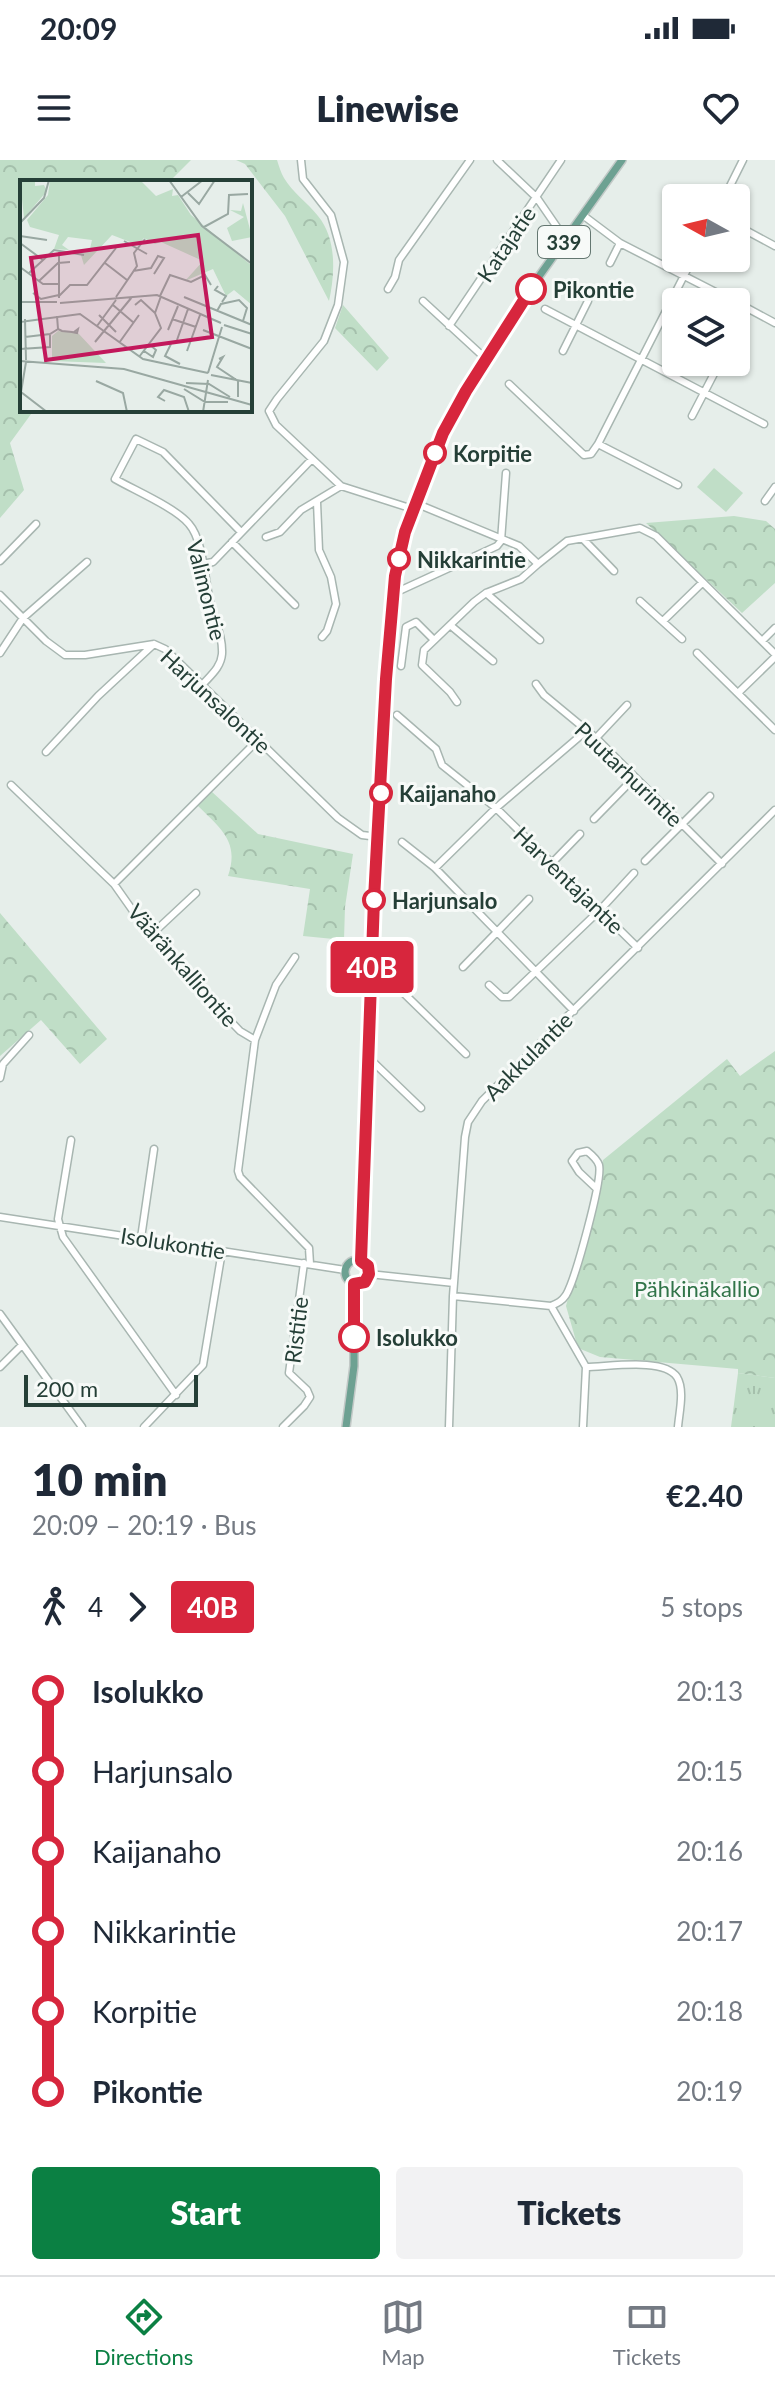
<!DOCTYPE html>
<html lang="en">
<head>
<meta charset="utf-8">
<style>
	body { margin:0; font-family:Lato,sans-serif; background:#f2f2f3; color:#1f2937; height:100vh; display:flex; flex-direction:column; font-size:30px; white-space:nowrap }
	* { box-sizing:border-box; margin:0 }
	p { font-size:26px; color:#747a83 }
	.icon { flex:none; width:44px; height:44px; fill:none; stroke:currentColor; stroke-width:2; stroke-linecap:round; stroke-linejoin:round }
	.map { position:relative; height:1267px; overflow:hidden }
	.side { display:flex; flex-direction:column; background:#fff; flex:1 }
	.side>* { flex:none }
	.badge { padding:0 16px; border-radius:6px; font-size:28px; line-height:52px }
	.needle { width:52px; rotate:278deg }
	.tools { position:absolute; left:662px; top:24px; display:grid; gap:16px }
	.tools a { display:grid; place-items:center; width:88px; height:88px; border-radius:8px; background:#fff; box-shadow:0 2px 6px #0004; font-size:40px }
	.scale { position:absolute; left:24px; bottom:20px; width:174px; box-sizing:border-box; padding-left:8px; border:4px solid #253f37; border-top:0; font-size:22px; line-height:28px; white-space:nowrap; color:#253f37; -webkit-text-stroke:6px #f7faf8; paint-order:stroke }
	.map>.badge { position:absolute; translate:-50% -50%; box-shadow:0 0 0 4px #fff }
	.legs { display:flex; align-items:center; gap:12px; height:88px; padding:0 32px; font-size:26px }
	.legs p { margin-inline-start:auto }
	.head { display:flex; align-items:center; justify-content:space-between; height:136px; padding:0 32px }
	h1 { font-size:44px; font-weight:800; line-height:60px }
	.button { display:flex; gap:16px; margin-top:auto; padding:16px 32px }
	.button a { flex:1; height:92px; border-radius:8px; background:#0b8043; color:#fff; font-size:32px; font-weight:800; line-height:92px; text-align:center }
	.button a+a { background:#f2f2f3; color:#1f2937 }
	ul { padding:0 32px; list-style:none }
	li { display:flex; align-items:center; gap:28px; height:80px; font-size:30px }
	li i { display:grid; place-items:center; width:12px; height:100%; margin:0 10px; background:currentColor }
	li i::after { content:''; width:20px; height:20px; margin:-10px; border:6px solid; border-radius:50%; background:#fff }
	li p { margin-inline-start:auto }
	li:first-child i { background:linear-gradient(#0000 50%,currentColor 0) }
	li:last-child i { background:linear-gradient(currentColor 50%,#0000 0) }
	.status { display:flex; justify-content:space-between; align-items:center; height:56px; padding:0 40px; background:#fff; direction:ltr }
	.status svg { height:22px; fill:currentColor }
	header { display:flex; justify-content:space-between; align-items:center; height:104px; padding:0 32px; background:#fff; font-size:36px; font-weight:800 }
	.tabs { display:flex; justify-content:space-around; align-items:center; height:112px; border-top:2px solid #e0e1e3; background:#fff; font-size:22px; color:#747a83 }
	.tabs a { display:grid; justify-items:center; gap:4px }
	.tabs .on { color:#0b8043 }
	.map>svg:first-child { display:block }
	.grass { fill:url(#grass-tufts) }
	.forest { fill:url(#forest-crowns) }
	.garden { fill:#c0dec7 }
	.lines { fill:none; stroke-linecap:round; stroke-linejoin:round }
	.minor-casing { stroke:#a8b6b1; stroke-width:9 }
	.major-casing { stroke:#c2c9c7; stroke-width:10 }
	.minor { stroke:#fff; stroke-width:6 }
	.major { stroke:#6da192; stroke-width:7 }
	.line-1-casing { stroke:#fff; stroke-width:18 }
	.line-1 { stroke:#d7263d; stroke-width:12 }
	.stop-1-dot { fill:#fff; stroke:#d7263d; stroke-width:4 }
	.labels { text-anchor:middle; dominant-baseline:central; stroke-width:6; stroke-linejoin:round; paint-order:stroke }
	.shield { fill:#f7faf8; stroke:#647771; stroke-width:2 }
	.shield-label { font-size:20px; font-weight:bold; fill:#253f37 }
	.street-label { font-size:22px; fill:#253f37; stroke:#f7faf8 }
	.stop-label { font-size:22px; font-weight:bold; fill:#253f37; stroke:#f7faf8; text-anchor:start }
	.park-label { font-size:22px; fill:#317449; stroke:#f7faf8 }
	.inset-road { fill:none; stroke:#99a8a2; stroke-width:2 }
	.view { fill:#c2185b; fill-opacity:0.15; stroke:#c2185b; stroke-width:4 }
	.inset-edge { fill:none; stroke:#253f37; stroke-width:4 }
</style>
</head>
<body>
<div class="status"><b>20:09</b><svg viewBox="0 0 49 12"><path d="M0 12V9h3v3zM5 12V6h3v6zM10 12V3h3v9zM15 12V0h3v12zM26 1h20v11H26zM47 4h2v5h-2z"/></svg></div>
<header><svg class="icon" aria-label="menu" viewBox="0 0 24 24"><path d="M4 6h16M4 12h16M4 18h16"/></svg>Linewise<svg class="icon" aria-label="heart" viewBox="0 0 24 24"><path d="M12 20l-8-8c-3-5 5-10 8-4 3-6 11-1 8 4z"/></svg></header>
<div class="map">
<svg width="775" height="1267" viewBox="0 0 775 1267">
	<defs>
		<pattern id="grass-tufts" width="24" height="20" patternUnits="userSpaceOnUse" patternTransform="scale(2)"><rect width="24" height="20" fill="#c0dec7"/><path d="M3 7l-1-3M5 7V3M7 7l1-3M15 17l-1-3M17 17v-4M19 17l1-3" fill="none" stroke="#a5c0ac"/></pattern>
		<pattern id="forest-crowns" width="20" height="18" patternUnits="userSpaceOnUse" patternTransform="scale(2)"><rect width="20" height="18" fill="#c0dec7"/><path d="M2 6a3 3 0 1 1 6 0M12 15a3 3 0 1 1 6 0" fill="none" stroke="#a5c0ac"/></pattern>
	</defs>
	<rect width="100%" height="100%" fill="#e6eeea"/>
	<path class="grass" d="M 738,1213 L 775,1218 L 775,1267 L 731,1267 Z"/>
	<path class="forest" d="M 0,0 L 191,0 L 169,22 L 22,22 L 22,250 L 34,250 L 10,283 L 24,330 L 0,358 Z
		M 236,0 L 277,0 C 279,6 281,13 284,18 C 292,32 308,43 318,56 C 337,79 335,114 329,141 L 285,56 L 245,4 Z
		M 343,145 L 389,198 L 377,211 L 335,168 Z
		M 734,356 L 766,361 L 775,369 L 775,423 L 742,453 L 646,363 Z
		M 211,631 L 258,674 L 353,694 L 345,747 L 344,780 L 303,776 L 310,729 L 228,716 C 240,681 220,668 197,645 Z
		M 0,753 L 107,879 L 80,904 L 41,860 L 0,896 Z
		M 775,891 L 775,1218 L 738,1213 L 738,1209 L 600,1197 L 578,1188 L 566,1146 L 603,1000 L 727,899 L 740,916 Z"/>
	<path class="garden" d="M 714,308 L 743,333 L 726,352 L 697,327 Z"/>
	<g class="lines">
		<defs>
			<path id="minor" d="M 301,0 L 303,19 L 331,55 L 344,102 L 338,145 L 324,181 L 277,239 L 269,251 L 276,265 L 341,326 L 413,349
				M 497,0 L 537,38 L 559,70 L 567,77
				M 724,38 L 743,0
				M 584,56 L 620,83 L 735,142
				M 736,65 L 775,86
				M 610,103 L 620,83
				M 388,129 L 395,117 L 399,100 L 470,0
				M 423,141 L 486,199
				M 736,142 L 775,163
				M 545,149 L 764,264
				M 449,166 L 561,0
				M 736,171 L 748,149
				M 563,191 L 588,141
				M 509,224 L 584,295 L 591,294 L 598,284 L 678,325
				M 692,256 L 718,206
				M 598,284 L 693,98
				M 765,341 L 775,327
				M 317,342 L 319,390 L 331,417 L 336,444 L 327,471 L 322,477
				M 415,343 L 519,386 L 538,404 L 567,381 L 640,368 L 656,376 L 775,494
				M 266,377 L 280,372 L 301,350 L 341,326
				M 583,379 L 614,411
				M 232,382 L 295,445
				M 0,401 L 36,364
				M 202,404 L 213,402 L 312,299
				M 399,431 L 497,386 L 501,381 L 506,313
				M 486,433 L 540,480
				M 0,435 L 46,481 L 65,495 L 85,495 L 154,484 L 165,489 L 338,658 L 362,675 L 378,677
				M 640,441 L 682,479
				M 663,461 L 702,423
				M 450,465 L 493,501
				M 762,481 L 775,468
				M 0,493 L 23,458 L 87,402
				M 697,493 L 775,570
				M 401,506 L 406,467 L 416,462 L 433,479
				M 203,524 C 211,515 221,507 222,494 C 223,477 215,462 211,446 C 205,424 204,381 189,364 C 176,348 134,330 115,319 L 136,279 L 163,292 L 241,372
				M 536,524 L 544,535 L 596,578 L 722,704
				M 738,533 L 775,497
				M 457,542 L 450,532 L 422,505 L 424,490 L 474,442 L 486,433 L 521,419 L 538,404
				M 397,555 L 436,589 L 442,605 L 496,648 L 638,788
				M 596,578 L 627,545
				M 46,592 L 98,536 L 154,484
				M 11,625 L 114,724 L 145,768 L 189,818 L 240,871 L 255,880 L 238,1011 L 240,1017 L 309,1088 L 310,1104
				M 594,659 L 635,617
				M 402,682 L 435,708 L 574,851
				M 645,701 L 710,636
				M 552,703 L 580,674
				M 435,708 L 496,648 L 586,571
				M 114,724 L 258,580
				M 151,775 L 196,733
				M 463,807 L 529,739
				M 372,810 L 382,812 L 466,894
				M 489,825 L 502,837 L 509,837 L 600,750 L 634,713
				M 255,880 L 276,825 L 295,797
				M 369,898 L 421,948
				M 0,918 L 3,904 L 29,875
				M 71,980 L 58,1059 L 63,1077 L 176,1235
				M 0,1057 L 345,1110
				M 141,1078 L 154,989
				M 369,1114 L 454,1123
				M 453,1136 L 551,1146 L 586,1207 L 583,1267
				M 551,1146 C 558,1143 562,1141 566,1135 C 575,1120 603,1019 599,1005 C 597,999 592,995 587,991 L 578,993 L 572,1001 L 579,1012 L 596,1028
				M 0,1154 L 82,1267
				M 0,1207 L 22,1185
				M 586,1207 C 608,1207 664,1197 677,1217 C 685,1230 679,1253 678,1267
				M 144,1267 L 203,1205 L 222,1091
				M 283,1267 L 304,1246 L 310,1237 L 307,1230 L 289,1213 L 304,1103
				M 449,1267 L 453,1136 L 465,977 L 468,962 L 482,941 L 775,650"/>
			<path id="major" d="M345 1112a12 12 0 1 1 24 0a12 12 0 1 1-24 0Z
				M 361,1101 L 374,739 L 386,519 L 395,416 L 405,372 L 434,293 L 466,231 L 530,129 L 622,0
				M 346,1267 L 354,1206 L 354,1124"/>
		</defs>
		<use href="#minor" class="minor-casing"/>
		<use href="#major" class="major-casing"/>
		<use href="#minor" class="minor"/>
		<use href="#major" class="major"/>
	</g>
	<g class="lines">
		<defs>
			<path id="line-1" d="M 354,1177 L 354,1124 L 365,1122 L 369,1114 L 368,1106 L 361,1101 L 374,739 L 386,519 L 395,416 L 405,372 L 443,273 L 466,231 L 531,129"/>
		</defs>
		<use href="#line-1" class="line-1-casing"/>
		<use href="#line-1" class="line-1"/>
	</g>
	<g class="stop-1-dot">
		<circle cx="531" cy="129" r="14"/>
		<circle cx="435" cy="293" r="10"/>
		<circle cx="399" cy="399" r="10"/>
		<circle cx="381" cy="633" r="10"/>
		<circle cx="374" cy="740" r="10"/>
		<circle cx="354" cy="1177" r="14"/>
	</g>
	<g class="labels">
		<rect class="shield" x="538" y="66" width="52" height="32" rx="6"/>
		<g class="shield-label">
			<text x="564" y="82">339</text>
		</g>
		<g class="street-label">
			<text transform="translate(506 84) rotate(-56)">Katajatie</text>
			<text transform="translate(207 430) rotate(76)">Valimontie</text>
			<text transform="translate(216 541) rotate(43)">Harjunsalontie</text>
			<text transform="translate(629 614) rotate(44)">Puutarhurintie</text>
			<text transform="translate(569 720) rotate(44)">Harventajantie</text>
			<text transform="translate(183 805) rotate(49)">Vääränkalliontie</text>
			<text transform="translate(528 896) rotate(-45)">Aakkulantie</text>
			<text transform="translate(173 1083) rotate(9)">Isolukontie</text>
			<text transform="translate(296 1170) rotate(-83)">Ristitie</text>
		</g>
		<g class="stop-label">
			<text x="553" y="129">Pikontie</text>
			<text x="453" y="293">Korpitie</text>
			<text x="417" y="399">Nikkarintie</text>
			<text x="399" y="633">Kaijanaho</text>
			<text x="392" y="740">Harjunsalo</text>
			<text x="376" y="1177">Isolukko</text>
		</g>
		<g class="park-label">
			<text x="697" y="1128">Pähkinäkallio</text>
		</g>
	</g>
	<g transform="translate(20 20)">
		<rect width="232" height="232" fill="#e6eeea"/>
		<path d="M 0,0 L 15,0 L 15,6 L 24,5 L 27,11 L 4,38 ZM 30,0 L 120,0 L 136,16 L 153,9 L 152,16 L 158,15 L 171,35 L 232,86 L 232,125 L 214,110 L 206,116 L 193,89 L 165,101 L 183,81 L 141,62 L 135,64 L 124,58 L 118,65 L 92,55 L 64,85 L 60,72 L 70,69 L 72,60 L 48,57 L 42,65 L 49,70 L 34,69 L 39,55 L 10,47 L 7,40 L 28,15 ZM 223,23 L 232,57 L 212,61 L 207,48 L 224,37 L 210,30 L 221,31 ZM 38,151 L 58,153 L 86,183 L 32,181 L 32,156 Z" fill="#c0dec7"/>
		<path class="inset-road" d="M 149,0 L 182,46 L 232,84M 168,13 L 179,24 L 195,0M 161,17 L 183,0M 0,43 L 24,18 L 29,0M 184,47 L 208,34 L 209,15 L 228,14M 0,56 L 27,60M 104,61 L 127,74M 0,63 L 23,80M 85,83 L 107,100M 0,87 L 23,104 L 39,104M 113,91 L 131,88 L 138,76 L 144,78 L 134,94M 9,93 L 34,70 L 64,75M 19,101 L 38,83 L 50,82M 198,106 L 195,110 L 206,116 L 202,122M 13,113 L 21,119 L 39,115M 39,116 L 50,105 L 67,105 L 96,68M 140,116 L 150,95 L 171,102 L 185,95 L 191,105M 96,117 L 117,86 L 114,73 L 125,59M 164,117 L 232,145M 39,118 L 39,71M 0,122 L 37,122M 40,123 L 137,115 L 201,143M 93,125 L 114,143M 115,125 L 121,120 L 135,133M 197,131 L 201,124 L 219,120 L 227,128 L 223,141M 79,135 L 96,152M 5,139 L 6,180M 152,139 L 176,147M 0,142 L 60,134 L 123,179 L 188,193M 204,145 L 232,154M 77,146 L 96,120M 38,149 L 42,151 L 52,152 L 57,153 L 58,149 L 54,152M 148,150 L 158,126M 183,150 L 232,169M 5,157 L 30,154 L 38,149 L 37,136M 157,160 L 168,129M 75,162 L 112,117M 99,163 L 119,135M 151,164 L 145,176 L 160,184M 0,169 L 30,167 L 30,154M 124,171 L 133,177 L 136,170 L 129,164M 167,171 L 180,135M 119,177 L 141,148 L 135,133 L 141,116M 199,179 L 203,177 L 197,187 L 218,201 L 218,217M 0,181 L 104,189 L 232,225M 6,182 L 1,212 L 27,232M 188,193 L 202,147M 191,195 L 232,203M 76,201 L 103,213 L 107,232M 166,203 L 189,204 L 210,217M 164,209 L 185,222 L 208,222M 145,221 L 138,217 L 144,210 L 164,217 L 169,232M 183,232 L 188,200"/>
		<path class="view" d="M 178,55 L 192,157 L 26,180 L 11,78 Z"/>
		<rect width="232" height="232" class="inset-edge"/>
	</g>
</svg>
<div class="tools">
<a><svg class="needle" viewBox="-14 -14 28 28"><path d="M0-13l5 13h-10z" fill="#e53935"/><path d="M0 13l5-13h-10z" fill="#747a83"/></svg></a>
<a><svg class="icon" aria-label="layers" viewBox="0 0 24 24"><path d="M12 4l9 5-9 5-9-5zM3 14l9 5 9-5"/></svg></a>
</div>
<div class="scale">200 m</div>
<b class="badge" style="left:372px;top:807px;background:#d7263d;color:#fff">40B</b>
</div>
<section class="side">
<div class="head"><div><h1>10 min</h1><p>20:09 – 20:19 · Bus</p></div><b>€2.40</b></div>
<div class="legs"><svg class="icon" aria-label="walk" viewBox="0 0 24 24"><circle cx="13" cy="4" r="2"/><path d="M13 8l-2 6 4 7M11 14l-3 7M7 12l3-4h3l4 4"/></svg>4<svg class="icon" aria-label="forward" viewBox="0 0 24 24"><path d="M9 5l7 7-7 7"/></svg><b class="badge" style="background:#d7263d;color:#fff">40B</b><p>5 stops</p></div>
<ul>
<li><i style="color:#d7263d"></i><b>Isolukko</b><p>20:13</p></li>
<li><i style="color:#d7263d"></i><span>Harjunsalo</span><p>20:15</p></li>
<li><i style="color:#d7263d"></i><span>Kaijanaho</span><p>20:16</p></li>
<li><i style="color:#d7263d"></i><span>Nikkarintie</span><p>20:17</p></li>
<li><i style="color:#d7263d"></i><span>Korpitie</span><p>20:18</p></li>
<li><i style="color:#d7263d"></i><b>Pikontie</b><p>20:19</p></li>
</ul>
<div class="button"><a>Start</a><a>Tickets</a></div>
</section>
<nav class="tabs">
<a class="on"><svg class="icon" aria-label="directions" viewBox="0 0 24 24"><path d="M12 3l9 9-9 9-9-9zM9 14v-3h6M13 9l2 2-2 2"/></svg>Directions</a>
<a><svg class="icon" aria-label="map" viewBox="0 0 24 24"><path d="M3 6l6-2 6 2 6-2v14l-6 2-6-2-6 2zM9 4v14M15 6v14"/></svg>Map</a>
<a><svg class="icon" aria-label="tickets" viewBox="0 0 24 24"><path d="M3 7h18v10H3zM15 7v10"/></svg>Tickets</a>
</nav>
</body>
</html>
